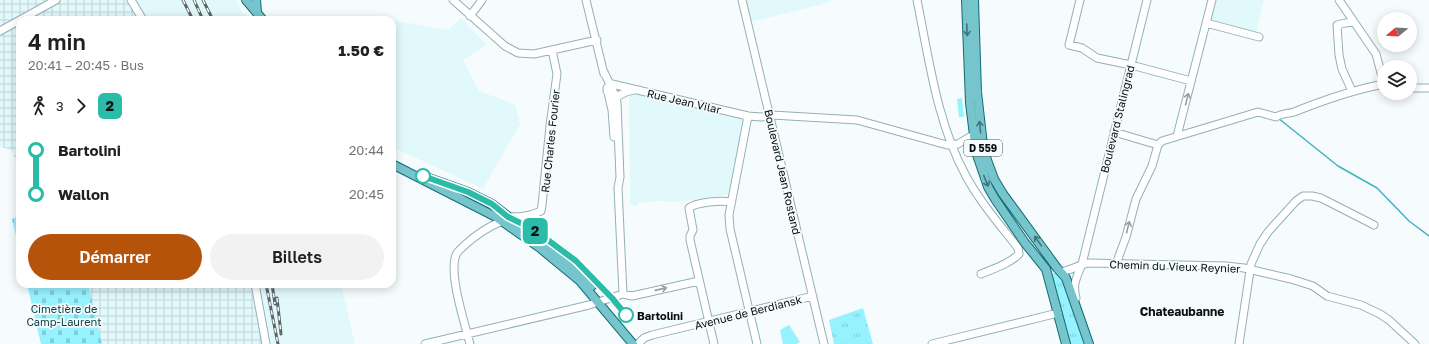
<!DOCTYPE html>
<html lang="fr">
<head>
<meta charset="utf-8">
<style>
	body { margin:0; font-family:"Golos Text",sans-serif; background:#f2f2f2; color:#202124; height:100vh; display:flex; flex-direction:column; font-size:15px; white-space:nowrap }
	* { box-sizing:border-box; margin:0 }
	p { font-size:13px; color:#757577 }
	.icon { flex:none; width:22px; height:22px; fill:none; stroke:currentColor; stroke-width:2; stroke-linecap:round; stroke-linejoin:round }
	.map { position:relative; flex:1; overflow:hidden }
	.panel { position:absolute; left:16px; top:16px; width:380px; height:272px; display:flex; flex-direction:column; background:#fff; border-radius:12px; box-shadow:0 2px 10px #0003 }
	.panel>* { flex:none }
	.badge { padding:0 8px; border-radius:6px; font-size:14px; line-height:26px }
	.needle { width:26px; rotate:252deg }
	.tools { position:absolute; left:1377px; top:12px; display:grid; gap:8px }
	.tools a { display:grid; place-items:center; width:40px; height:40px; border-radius:50%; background:#fff; box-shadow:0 2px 10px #0003; font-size:20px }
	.map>.badge { position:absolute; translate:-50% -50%; box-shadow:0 0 0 2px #fff }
	.legs { display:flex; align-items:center; gap:6px; height:44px; padding:0 12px; font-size:13px }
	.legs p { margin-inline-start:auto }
	.head { display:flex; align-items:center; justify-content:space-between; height:68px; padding:0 12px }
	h1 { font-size:22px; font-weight:600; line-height:30px }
	.primary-button { display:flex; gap:8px; margin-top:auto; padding:8px 12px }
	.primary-button a { flex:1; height:46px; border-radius:24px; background:#b45309; color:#fff; font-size:16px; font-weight:600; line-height:46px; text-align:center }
	.primary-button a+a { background:#f2f2f2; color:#202124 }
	ul { padding:0 12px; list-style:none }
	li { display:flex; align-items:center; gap:14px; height:44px; font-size:15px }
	li i { display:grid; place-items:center; width:6px; height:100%; margin:0 5px; background:currentColor }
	li i::after { content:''; width:10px; height:10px; margin:-5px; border:3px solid; border-radius:50%; background:#fff }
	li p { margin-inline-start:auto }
	li:first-child i { background:linear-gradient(#0000 50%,currentColor 0) }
	li:last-child i { background:linear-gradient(currentColor 50%,#0000 0) }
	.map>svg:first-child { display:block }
	.built { fill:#e2f9fc }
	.industrial { fill:url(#industrial-grid) }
	.grass { fill:url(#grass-tufts) }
	.cemetery { fill:url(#cemetery-stones) }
	.park { fill:#96f2ff }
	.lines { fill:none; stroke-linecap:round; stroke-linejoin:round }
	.stream { stroke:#41b2c0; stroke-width:1.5 }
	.minor-casing { stroke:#93b0b4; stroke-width:9 }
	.major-casing { stroke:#136c75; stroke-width:10 }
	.minor { stroke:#fff; stroke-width:7 }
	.major { stroke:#76c5cd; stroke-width:8 }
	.rail-casing { stroke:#5c6465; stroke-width:3 }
	.rail { stroke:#f6fcfd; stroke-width:1.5; stroke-dasharray:4.5; stroke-linecap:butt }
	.oneway { stroke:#437378 }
	.oneway2 { stroke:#9b9f9f }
	.line-1-casing { stroke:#fff; stroke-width:9 }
	.line-1 { stroke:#2abca8; stroke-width:6 }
	.stop-1-dot { fill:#fff; stroke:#2abca8; stroke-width:2 }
	.labels { text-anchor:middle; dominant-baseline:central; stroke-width:3.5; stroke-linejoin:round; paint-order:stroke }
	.shield { fill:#f6fcfd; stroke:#4d5657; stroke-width:1 }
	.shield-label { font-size:10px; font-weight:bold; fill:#050f10 }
	.street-label { font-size:11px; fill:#050f10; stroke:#f6fcfd }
	.park-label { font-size:11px; fill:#0a3e44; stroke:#f6fcfd }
	.stop-label { font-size:11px; font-weight:bold; fill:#050f10; stroke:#f6fcfd; text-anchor:start }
	.neighbourhood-label { font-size:12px; font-weight:bold; fill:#050f10; stroke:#f6fcfd }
</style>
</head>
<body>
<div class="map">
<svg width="1429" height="344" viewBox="0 0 1429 344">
	<defs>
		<pattern id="industrial-grid" width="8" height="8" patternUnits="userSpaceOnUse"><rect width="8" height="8" fill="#e2f9fc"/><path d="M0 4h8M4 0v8" fill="none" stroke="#c0d4d7"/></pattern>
		<pattern id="grass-tufts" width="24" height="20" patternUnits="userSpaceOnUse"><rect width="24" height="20" fill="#96f2ff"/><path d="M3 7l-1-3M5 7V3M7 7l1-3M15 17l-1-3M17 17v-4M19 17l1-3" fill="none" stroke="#80ceda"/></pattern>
		<pattern id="cemetery-stones" width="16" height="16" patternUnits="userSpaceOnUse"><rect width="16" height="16" fill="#96f2ff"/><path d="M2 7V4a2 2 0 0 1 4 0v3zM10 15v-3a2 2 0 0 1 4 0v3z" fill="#80ceda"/></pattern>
	</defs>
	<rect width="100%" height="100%" fill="#f6fcfd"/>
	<path class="built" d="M 134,0 L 237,0 L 242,12 L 253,20 L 146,20 Z
		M 742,0 L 830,0 L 831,2 L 747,23 Z
		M 1215,0 L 1264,0 L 1256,32 L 1210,22 Z
		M 461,18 L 487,45 L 463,60 L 479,91 L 515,104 L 520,124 L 483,189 L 392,147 L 392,20 L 448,30 Z
		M 634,90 L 748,116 L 731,194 L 677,202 L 659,201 L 638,203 L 638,206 L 630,205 L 629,97 Z
		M 259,284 L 341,284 L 355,344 L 269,344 Z"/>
	<path class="industrial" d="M 0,0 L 129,0 L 141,20 L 20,20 L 20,177 L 12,150 L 1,147 L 0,145 Z
		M 70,284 L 250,284 L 262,344 L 87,344 Z"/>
	<path class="grass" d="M 1057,272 L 1061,272 L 1089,344 L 1066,344 L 1052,275 L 1054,273 Z
		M 863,308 L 873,344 L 834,344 L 829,320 Z"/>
	<path class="cemetery" d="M 20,216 L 20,253 L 12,219 Z
		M 27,284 L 88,284 L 102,344 L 41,344 Z"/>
	<path class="park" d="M 962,98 L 964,117 L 959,117 L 957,99 Z
		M 789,325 L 800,342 L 796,344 L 783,344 L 780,330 Z"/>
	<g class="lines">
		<path class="stream" d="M 1278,118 L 1338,166 L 1377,188 L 1409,221 L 1429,236"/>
		<defs>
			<path id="minor" d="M 131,0 L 143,20
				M 453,0 L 505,46 L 518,53 L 534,54 L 597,40
				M 586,0 L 604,74
				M 742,0 L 824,344
				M 917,0 C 929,59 937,123 966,176 C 980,202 1000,225 1018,248 L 1019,254 C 1009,264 995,268 981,274
				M 1080,0 L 1069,45 L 1082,48 L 1097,58 L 1131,65 L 1191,81
				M 1339,0 L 1376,54 L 1384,84
				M 470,16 L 482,0
				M 20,20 L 56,0
				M 1206,23 L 1259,37
				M 0,31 L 20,20
				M 603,70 L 616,97 L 617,103 L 620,177 L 618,188 L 623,294
				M 607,88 L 612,110 L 614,137
				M 1410,88 L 1429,88
				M 607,91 L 608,87 L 612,84 L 748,116 L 761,117 L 772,115 L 857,120 L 947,145 L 958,144 L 973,135
				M 1352,91 L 1342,69 L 1339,55 L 1337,25 L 1345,23 L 1353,22
				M 612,97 L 616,97 L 626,92 L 634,90
				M 748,116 L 729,215 L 730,229 L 757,344
				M 1114,132 L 1158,145
				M 1177,136 L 1212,0
				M 506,216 C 517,218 531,216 541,211 L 542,205 L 550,126 L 557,74 L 552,50
				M 1116,264 L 1126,237 L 1136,199 L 1152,166 L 1158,145 L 1162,141 L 1258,112 L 1276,117 C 1282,113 1288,114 1294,112 C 1324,100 1352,90 1384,84
				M 1061,272 C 1071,270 1079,265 1089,263 L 1226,266 L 1244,268 L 1291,279 L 1313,286 L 1327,296 L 1361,305 L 1380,314 L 1389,320 L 1415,344
				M 255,284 L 266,344
				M 1076,298 C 1072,284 1077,277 1082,264 L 1147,0
				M 425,344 L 589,305 L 623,294 L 632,296 L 699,281
				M 470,344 C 465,324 447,270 457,253 C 459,250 463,247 466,244 C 477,234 488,227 502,221 L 503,217
				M 638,344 L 644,338 L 652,335 L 813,296
				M 714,344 L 690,240 L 690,236 L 693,230 L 689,208 C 696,202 722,200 731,202
				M 932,344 L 1058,313
				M 1239,344 L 1251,264 L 1260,244 L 1268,232 L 1296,201 L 1303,196 L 1312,196 L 1321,198 L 1374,225"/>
			<path id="major" d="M 246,0 L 263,20
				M 256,0 L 257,12
				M 966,0 L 970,103 L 976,152 L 988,187 L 995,199 L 1025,243 L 1046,269 L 1066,344
				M 974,0 L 977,92 L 983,145 L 987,160 L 994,179 L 1003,194 L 1057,268 L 1066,278 L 1089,344
				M 392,164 L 496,217 L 540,248 L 580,281 L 633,344
				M 423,176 L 468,192 L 492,204 L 568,262 L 592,286"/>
		</defs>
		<use href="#minor" class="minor-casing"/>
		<use href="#major" class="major-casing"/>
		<use href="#minor" class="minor"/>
		<use href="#major" class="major"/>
		<defs>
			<path id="rail" d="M 183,0 L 193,20
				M 194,0 L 203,20
				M 203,0 L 213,20
				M 266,284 L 278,344
				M 272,284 L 275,304
				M 277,298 L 281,334"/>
		</defs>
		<use href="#rail" class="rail-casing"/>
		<use href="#rail" class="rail"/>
	</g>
	<defs><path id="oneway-shaft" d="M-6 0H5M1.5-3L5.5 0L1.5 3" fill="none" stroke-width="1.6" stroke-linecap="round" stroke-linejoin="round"/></defs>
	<g class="oneway">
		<use href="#oneway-shaft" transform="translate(967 30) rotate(88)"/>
		<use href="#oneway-shaft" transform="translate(980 127) rotate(-96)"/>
		<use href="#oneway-shaft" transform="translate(986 181) rotate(68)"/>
		<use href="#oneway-shaft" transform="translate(1038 241) rotate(-126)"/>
	</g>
	<g class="oneway2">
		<use href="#oneway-shaft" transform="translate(1187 99) rotate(-76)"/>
		<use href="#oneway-shaft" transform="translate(1128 227) rotate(-76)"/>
		<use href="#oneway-shaft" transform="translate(661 289) rotate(-13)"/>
	</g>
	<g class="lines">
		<defs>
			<path id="line-1" d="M 423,176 L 468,192 L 492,204 L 508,217 L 533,229 L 576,261 L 612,298 L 626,315"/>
		</defs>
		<use href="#line-1" class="line-1-casing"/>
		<use href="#line-1" class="line-1"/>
	</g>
	<g class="stop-1-dot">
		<circle cx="423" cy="176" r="7"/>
		<circle cx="626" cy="315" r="7"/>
	</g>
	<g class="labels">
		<rect class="shield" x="964" y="140" width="38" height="16" rx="3"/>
		<g class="shield-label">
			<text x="983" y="148">D 559</text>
		</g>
		<g class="street-label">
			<text transform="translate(684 101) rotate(13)">Rue Jean Vilar</text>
			<text transform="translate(1117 119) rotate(-76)">Boulevard Stalingrad</text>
			<text transform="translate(550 141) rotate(-84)">Rue Charles Fourier</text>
			<text transform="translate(783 172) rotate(77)">Boulevard Jean Rostand</text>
			<text transform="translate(1175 266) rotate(2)">Chemin du Vieux Reynier</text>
			<text transform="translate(748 312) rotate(-14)">Avenue de Berdiansk</text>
		</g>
		<g class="park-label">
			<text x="64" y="308">Cimetière de<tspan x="64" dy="13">Camp-Laurent</tspan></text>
		</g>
		<g class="stop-label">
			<text x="637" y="315">Bartolini</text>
		</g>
		<g class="neighbourhood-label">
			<text x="1182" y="311">Chateaubanne</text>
		</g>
	</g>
</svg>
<div class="tools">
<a><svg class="needle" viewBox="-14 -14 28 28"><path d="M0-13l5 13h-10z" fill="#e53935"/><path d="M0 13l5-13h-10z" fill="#757577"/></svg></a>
<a><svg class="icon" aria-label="layers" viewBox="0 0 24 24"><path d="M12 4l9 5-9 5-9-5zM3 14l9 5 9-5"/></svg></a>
</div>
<b class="badge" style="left:535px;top:231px;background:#2abca8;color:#111">2</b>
<section class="panel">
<div class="head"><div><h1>4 min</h1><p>20:41 – 20:45 · Bus</p></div><b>1.50 €</b></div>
<div class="legs"><svg class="icon" aria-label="walk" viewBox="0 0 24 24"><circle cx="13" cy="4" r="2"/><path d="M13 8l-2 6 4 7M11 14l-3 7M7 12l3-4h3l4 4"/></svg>3<svg class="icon" aria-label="forward" viewBox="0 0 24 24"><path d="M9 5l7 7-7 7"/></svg><b class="badge" style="background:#2abca8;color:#111">2</b></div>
<ul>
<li><i style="color:#2abca8"></i><b>Bartolini</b><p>20:44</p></li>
<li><i style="color:#2abca8"></i><b>Wallon</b><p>20:45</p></li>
</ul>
<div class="primary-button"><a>Démarrer</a><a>Billets</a></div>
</section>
</div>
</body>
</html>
